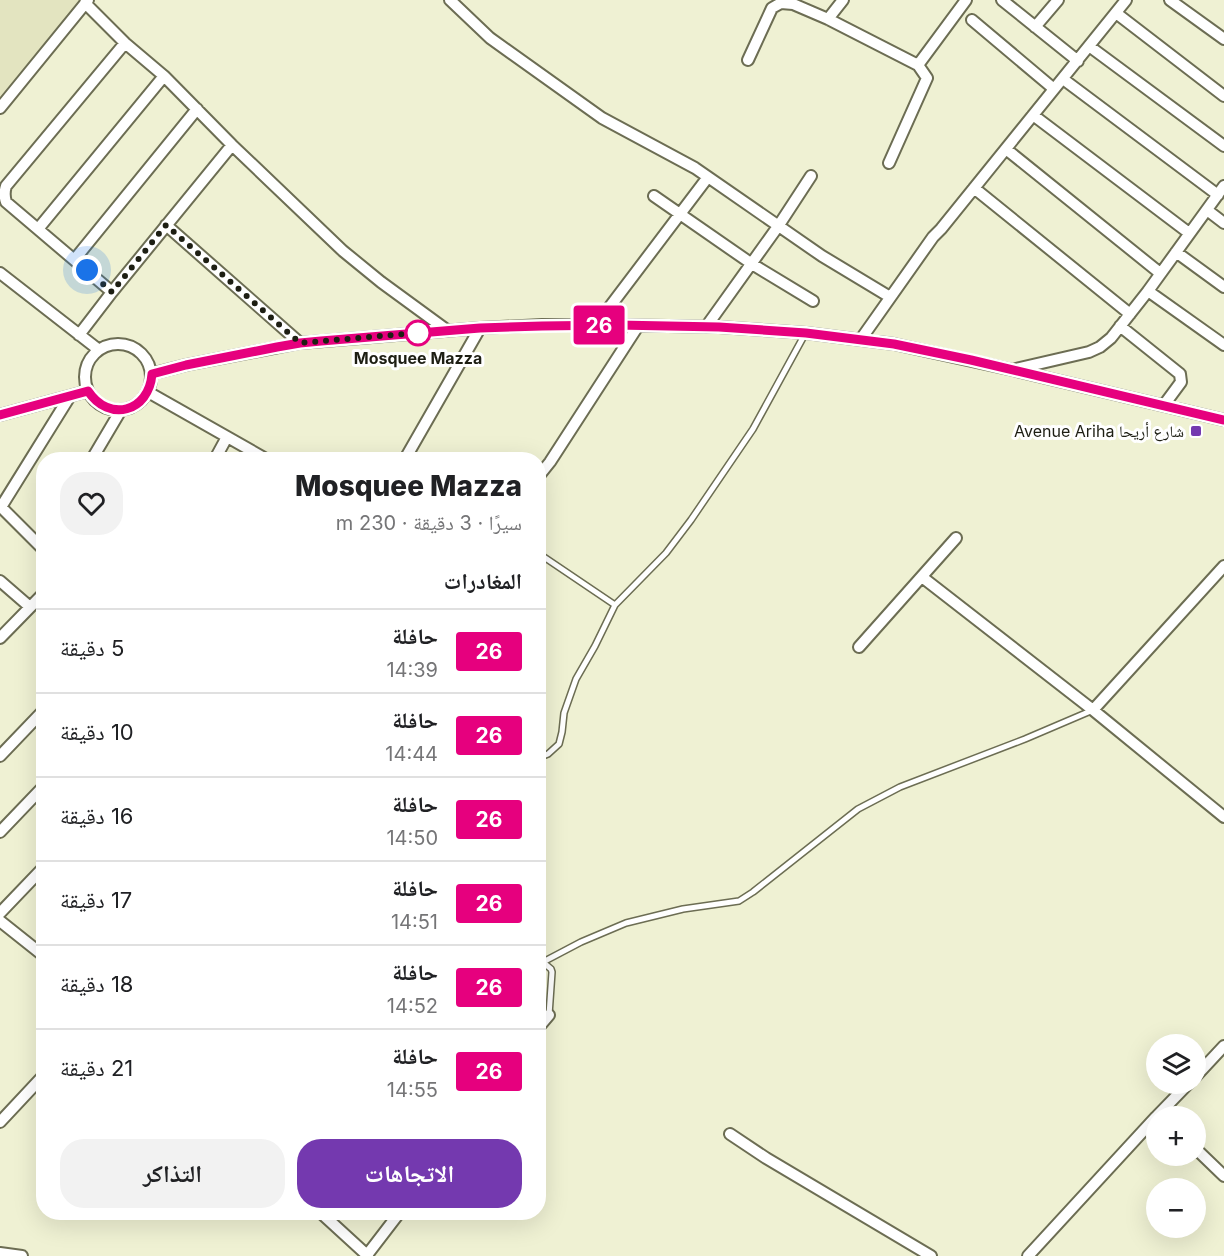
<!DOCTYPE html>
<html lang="ar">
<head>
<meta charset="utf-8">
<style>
	body { margin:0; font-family:Inter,"Noto Naskh Arabic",sans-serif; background:#f2f2f2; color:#202124; direction:rtl; height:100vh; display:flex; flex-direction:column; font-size:22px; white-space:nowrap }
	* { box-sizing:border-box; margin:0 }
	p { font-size:20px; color:#757577 }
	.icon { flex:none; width:33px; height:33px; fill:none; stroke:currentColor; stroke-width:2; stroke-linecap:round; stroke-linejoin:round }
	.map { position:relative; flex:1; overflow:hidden; direction:ltr }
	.details { position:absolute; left:36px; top:452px; width:510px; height:768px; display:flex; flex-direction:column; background:#fff; border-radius:24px; box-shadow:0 6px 24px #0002; direction:rtl }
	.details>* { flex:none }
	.badge { padding:0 12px; border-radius:4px; font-size:21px; line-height:39px }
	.tools { position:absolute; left:1146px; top:1034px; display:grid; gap:12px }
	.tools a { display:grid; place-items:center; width:60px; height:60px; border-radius:50%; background:#fff; box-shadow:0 6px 24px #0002; font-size:30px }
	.you { position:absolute; width:30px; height:30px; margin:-15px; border:4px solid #fff; border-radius:50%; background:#1a73e8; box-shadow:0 0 0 9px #1a73e833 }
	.map>.badge { position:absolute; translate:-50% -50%; box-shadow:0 0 0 3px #fff }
	h2 { padding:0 24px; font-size:22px; line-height:54px }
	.round { display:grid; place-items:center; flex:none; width:63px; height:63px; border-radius:24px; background:#f2f2f2 }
	.head { display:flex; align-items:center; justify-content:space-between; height:102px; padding:0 24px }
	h1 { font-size:28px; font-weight:800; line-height:45px }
	.primary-button { display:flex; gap:12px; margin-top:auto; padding:12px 24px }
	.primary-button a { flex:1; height:69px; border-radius:24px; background:#7439af; color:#fff; font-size:24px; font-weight:800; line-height:69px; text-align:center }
	.primary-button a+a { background:#f2f2f2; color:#202124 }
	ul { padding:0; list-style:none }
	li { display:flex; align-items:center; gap:18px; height:84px; padding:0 24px; border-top:2px solid #e0e0e0 }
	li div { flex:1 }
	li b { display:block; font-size:22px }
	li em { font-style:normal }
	li .badge { min-width:66px; font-weight:700; text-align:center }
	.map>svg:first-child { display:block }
	.built { fill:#e3e4c0 }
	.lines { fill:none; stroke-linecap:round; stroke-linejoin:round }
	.lane-casing { stroke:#6c6d53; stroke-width:8 }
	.street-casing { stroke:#6c6d53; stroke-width:14 }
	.lane { stroke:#fff; stroke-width:5 }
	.street { stroke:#fff; stroke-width:10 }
	.line-casing { stroke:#fff; stroke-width:14 }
	.line { stroke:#e6007e; stroke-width:9 }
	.walk { stroke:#1d1e13; stroke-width:6; stroke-dasharray:0 10.8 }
	.stop-dot { fill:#fff; stroke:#e6007e; stroke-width:3 }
	.poi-dot { fill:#7439af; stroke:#fff; stroke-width:2 }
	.labels { text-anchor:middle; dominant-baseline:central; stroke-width:6; stroke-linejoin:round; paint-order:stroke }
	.stop-label { font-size:16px; font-weight:bold; fill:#1d1e13; stroke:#fff }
	.poi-label { font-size:16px; fill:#1d1e13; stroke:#fff; text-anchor:end }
</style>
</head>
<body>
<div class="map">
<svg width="1224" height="1256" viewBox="0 0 1224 1256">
	<rect width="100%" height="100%" fill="#eff1d3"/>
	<path class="built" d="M 0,0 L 81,0 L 0,99 Z"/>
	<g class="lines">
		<defs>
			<path id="lane" d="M 538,553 L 615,605
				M 538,758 L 548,754 L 559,744 L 562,732 L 564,713 L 576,679 L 595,646 L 615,605 L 666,553 L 691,520 L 753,429 L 805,334
				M 538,958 L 551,969 L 552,972 L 549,1015
				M 543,962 L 581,942 L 626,923 L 683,909 L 739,901 L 753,892 L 858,809 L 900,787 L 1025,739 L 1093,710"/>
			<path id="street" d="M 450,0 L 490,38 L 602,118 L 695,168 L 822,256 L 890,297
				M 1002,0 L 1078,61
				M 1170,0 L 1224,39
				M 85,3 L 125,43 L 164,76 L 232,145 L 343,251 L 381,282 L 448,331
				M 1116,13 L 1224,96
				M 828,19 L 843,0
				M 972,20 L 1054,89
				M 1035,27 L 1058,0
				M 1089,46 L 1224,146
				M 748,60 L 772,8 L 781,3 L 793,4 L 828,19 L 918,65 L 927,78 L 889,163
				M 918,65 L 966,0
				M 1063,79 L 1218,195
				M 0,108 L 88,0
				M 1033,115 L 1189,233
				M 1006,149 L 1160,273
				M 974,188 L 1130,314
				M 654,196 L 752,264 L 813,301
				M 1207,210 L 1224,223
				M 166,225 L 300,343
				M 38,229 L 164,76
				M 1176,252 L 1224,287
				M 75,259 L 197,109
				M 0,273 L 99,350
				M 1148,291 L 1224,345
				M 112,292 L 6,202 C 4,196 4,192 6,186 L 125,43
				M 596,325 L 708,177
				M 1120,326 L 1180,374 L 1181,382 L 1164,405
				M 706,327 L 779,225 L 811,176
				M 79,335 L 112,292 L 232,145
				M 861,339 L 933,237 L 941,229 L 1126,0
				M85 377a33 33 0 1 1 66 0a33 33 0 1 1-66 0Z
				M 1016,369 L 1089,352 L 1100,347 L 1111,338 L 1148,291 L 1224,186
				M 151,374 L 186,365 L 300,343 L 480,328 L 542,325 L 617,325 L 719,327 L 806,333 L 894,344 L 1013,370 L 1224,420
				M 148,392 L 266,459
				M 0,415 L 88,391
				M 92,459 L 121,410
				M 215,459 L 227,437
				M 405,459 L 480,328
				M 538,477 L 550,462 L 638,326
				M 0,506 L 44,550
				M 1,507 L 70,396
				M 922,577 L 1093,710 L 1224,817
				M 0,581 L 30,607
				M 0,638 L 44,593
				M 859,647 L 956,538
				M 1093,710 L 1224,566
				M 0,756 L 44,710
				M 0,832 L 44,786
				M 0,913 L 44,867
				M 0,921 L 44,956
				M 538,1028 L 549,1015
				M 1196,1076 L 1224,1046
				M 1157,1116 L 1189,1083
				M 0,1122 L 44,1075
				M 730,1134 L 766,1158 L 931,1256
				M 1196,1149 L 1224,1176
				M 320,1212 L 368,1256
				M 0,1253 L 22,1256
				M 367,1255 L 400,1212
				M 1028,1256 L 1156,1117"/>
		</defs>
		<use href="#lane" class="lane-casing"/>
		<use href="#street" class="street-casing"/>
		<use href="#lane" class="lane"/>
		<use href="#street" class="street"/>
	</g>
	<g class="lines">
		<defs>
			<path id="line" d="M 0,415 L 88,391 C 109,423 149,412 152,374 L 186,365 L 277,347 L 300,343 L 321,341 L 480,328 L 542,326 L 617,325 L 719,327 L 806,333 L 894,344 L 971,360 L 1224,420"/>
		</defs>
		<use href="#line" class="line-casing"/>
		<use href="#line" class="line"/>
		<path class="walk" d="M 87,270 L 112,292 L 166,225 L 300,343 L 427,332 L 418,333"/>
	</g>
	<circle class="stop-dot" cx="418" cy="333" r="12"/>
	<rect class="poi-dot" x="1190" y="425" width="12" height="12" rx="3"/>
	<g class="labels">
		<g class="stop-label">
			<text x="418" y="358">Mosquee Mazza</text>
		</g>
		<g class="poi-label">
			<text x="1184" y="431">Avenue Ariha شارع أريحا</text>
		</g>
	</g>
</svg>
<div class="tools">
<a><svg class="icon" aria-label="layers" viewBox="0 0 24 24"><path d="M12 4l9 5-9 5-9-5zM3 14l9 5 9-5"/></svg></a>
<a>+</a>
<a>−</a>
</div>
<div class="you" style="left:87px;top:270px"></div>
<b class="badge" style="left:599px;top:325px;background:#e6007e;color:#fff">26</b>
<section class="details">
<div class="head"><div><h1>Mosquee Mazza</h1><p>سيرًا · 3 دقيقة · 230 m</p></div><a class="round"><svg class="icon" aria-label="heart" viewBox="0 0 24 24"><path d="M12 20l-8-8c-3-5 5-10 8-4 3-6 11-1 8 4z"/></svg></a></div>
<h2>المغادرات</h2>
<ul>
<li><span class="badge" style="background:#e6007e;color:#fff">26</span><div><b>حافلة</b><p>14:39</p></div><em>5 دقيقة</em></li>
<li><span class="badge" style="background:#e6007e;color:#fff">26</span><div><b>حافلة</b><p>14:44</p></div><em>10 دقيقة</em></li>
<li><span class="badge" style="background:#e6007e;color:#fff">26</span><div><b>حافلة</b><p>14:50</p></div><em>16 دقيقة</em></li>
<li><span class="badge" style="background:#e6007e;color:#fff">26</span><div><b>حافلة</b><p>14:51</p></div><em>17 دقيقة</em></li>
<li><span class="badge" style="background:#e6007e;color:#fff">26</span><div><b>حافلة</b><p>14:52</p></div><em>18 دقيقة</em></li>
<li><span class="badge" style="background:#e6007e;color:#fff">26</span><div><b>حافلة</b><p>14:55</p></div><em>21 دقيقة</em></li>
</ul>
<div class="primary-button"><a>الاتجاهات</a><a>التذاكر</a></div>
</section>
</div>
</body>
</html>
